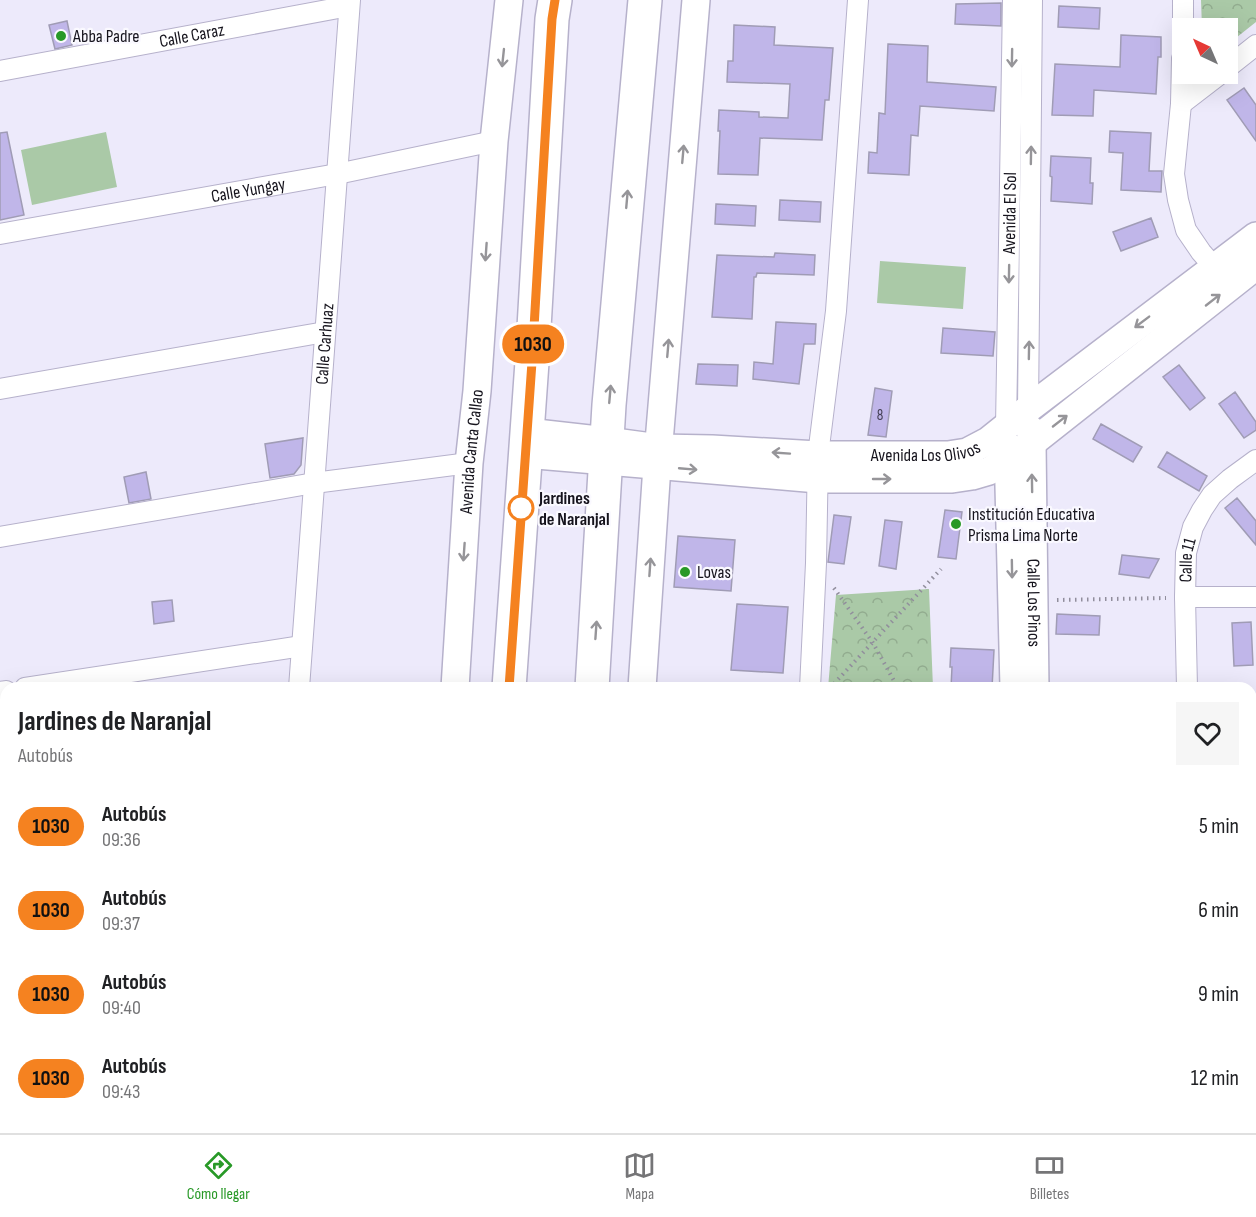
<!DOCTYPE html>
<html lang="es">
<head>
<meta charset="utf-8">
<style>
	body { margin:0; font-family:"Sofia Sans Condensed",sans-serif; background:#f6f6f6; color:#202124; height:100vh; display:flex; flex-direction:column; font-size:22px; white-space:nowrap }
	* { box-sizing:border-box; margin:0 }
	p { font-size:20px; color:#757577 }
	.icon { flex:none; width:33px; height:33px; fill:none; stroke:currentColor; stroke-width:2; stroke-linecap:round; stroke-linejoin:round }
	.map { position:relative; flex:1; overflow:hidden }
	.side { position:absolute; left:0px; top:682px; width:1257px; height:452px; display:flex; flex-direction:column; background:#fff; border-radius:18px 18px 0 0; box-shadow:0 6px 24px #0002 }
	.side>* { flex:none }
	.badge { padding:0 12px; border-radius:20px; font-size:21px; line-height:39px }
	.needle { width:39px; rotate:316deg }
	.controls { position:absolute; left:1172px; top:18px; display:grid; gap:12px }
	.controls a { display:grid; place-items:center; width:66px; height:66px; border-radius:0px; background:#fff; box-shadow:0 6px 24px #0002; font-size:30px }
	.map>.badge { position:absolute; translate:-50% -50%; box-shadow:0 0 0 3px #fff }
	.round { display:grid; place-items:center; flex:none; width:63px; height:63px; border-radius:0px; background:#f6f6f6 }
	.summary { display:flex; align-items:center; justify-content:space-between; height:102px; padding:0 18px }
	h1 { font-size:28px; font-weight:700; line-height:45px }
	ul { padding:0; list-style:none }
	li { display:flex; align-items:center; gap:18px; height:84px; padding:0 18px }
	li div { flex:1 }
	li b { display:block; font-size:22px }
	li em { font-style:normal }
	li .badge { min-width:66px; font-weight:700; text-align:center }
	.menu { display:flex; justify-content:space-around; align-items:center; height:84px; border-top:2px solid #e0e0e0; background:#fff; font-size:16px; color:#757577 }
	.menu a { display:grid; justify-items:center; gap:3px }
	.menu .selected { color:#289927 }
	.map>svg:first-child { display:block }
	.grass { fill:#aac9a7 }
	.park { fill:url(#park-crowns) }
	.building { fill:#c0b6e9; stroke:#a09cb5; stroke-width:1.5 }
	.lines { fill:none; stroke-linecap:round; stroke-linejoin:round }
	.street-casing { stroke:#b6b1cb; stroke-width:22 }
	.secondary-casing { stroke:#b6b1cb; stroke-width:30 }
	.highway-casing { stroke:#b6b1cb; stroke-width:36 }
	.path { stroke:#918e9c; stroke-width:4; stroke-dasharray:1.5 4.5; stroke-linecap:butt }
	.street { stroke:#fff; stroke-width:20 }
	.secondary { stroke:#fff; stroke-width:27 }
	.highway { stroke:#fff; stroke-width:33 }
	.oneway { stroke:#969599 }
	.line-casing { stroke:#fff; stroke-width:14 }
	.line { stroke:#f58220; stroke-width:9 }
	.poi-dot { fill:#289927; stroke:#faf9ff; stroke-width:2 }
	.stop-dot { fill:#fff; stroke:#f58220; stroke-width:3 }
	.labels { text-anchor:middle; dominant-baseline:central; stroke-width:4.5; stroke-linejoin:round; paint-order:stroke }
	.number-label { font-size:15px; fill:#403c50 }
	.street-label { font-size:18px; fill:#16141d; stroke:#faf9ff }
	.poi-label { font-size:18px; fill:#16141d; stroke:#faf9ff; text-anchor:start }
	.stop-label { font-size:18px; font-weight:bold; fill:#16141d; stroke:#faf9ff; text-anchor:start }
</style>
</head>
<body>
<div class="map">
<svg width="1256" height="1133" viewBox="0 0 1256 1133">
	<defs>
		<pattern id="park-crowns" width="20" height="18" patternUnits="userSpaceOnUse" patternTransform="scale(1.5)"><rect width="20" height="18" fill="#aac9a7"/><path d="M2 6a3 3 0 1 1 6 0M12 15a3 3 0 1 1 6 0" fill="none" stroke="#92ac8f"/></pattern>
	</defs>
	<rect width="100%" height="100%" fill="#edeafb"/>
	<path class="grass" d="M 106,132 L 117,187 L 32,205 L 21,150 Z
		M 880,261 L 966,267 L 963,309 L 877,303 Z"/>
	<path class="park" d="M 1201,0 L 1256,0 L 1256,22 L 1227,45 L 1227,28 L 1202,28 Z
		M 929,589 L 933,688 L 828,688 L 836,595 Z
		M 1251,1038 L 1256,1038 L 1256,1133 L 1212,1133 L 1212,1128 L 1251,1128 Z"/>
	<path class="building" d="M 1001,3 L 1001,26 L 955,24 L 956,4 Z
		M 1059,6 L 1100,8 L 1099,29 L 1058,27 Z
		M 67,21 L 72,45 L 55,49 L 49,25 Z
		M 734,25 L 775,27 L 774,45 L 833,48 L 829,100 L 825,100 L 822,140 L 760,138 L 758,175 L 718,174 L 720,131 L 718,131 L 719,110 L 759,112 L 759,117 L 788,118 L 790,84 L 727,82 L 728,61 L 733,61 Z
		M 1121,35 L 1161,37 L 1161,57 L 1158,57 L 1156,94 L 1094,90 L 1093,116 L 1052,115 L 1055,64 L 1120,67 Z
		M 888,44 L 928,46 L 927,82 L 996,87 L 994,111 L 920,106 L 918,136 L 911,135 L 909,175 L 868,173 L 869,152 L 877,153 L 879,113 L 885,114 Z
		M 1244,88 L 1256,105 L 1256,141 L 1227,100 Z
		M 1110,131 L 1151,133 L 1149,171 L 1162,171 L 1161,192 L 1121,190 L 1123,153 L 1109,152 Z
		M 7,132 L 24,215 L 0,220 L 0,133 Z
		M 1051,156 L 1091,158 L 1090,183 L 1093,183 L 1092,204 L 1051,201 L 1052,177 L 1050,176 Z
		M 780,200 L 821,202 L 820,222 L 779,220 Z
		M 716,204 L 756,206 L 755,226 L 715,224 Z
		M 1151,218 L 1158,237 L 1121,251 L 1113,232 Z
		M 775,253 L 815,255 L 814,275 L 757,273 L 756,277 L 754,277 L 752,319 L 712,317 L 717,255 L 774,257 Z
		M 776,322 L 816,324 L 815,344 L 804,344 L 799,384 L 753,379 L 754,362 L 773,364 Z
		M 943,328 L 995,332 L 993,356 L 941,353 Z
		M 698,364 L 738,365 L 737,386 L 696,384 Z
		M 1179,365 L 1205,398 L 1190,410 L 1163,377 Z
		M 875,388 L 892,391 L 886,437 L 868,435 Z
		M 1235,392 L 1256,422 L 1256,430 L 1244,438 L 1219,404 Z
		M 1101,424 L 1142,447 L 1133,462 L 1093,439 Z
		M 303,438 L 301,465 L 294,474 L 270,478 L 265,444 Z
		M 1167,452 L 1207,476 L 1199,491 L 1158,467 Z
		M 146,472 L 151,499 L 129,503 L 124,477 Z
		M 1237,498 L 1256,521 L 1256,545 L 1225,508 Z
		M 945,510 L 962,512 L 956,559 L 938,557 Z
		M 834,515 L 851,517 L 844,564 L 828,562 Z
		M 885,520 L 902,522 L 896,569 L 879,566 Z
		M 678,536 L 735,540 L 731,591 L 674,587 Z
		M 1122,555 L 1159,559 L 1149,578 L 1119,574 Z
		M 172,600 L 174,621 L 154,624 L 152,602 Z
		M 737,604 L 788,607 L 783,673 L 731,670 Z
		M 1057,614 L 1100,616 L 1099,635 L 1056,634 Z
		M 1251,622 L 1253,665 L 1234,666 L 1232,623 Z
		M 951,648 L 994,650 L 992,688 L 951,688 L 952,667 L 950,667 Z"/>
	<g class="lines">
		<defs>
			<g id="street">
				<path d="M 1183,28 L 1183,0"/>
				<path d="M 1182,59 L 1181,104 L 1174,174 L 1178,200 L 1186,230 L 1201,252 L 1214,267"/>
				<path d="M 1227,68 L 1256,45"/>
				<path id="s1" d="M 0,71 L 349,6"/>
				<path d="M 1181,104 L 1220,74"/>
				<path id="s2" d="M 0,234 L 337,174 L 494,141"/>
				<path d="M 0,389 L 325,332"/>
				<path d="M 1028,409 L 1032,0"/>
				<path id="s3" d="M 1006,427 L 1013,0"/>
				<path d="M 0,537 L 314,483 L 469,463"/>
				<path d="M 1185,597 L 1256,597"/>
				<path d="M 25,688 L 302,646"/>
				<path id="s4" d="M 299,688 L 350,0"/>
				<path d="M 810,688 L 816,563 L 818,455 L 836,311 L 858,0"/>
				<path id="s5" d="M 1187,688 L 1185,597 L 1186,553 L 1193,527 L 1202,510 L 1212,495 L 1230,479 L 1256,460"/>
				<path d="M 0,692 L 6,691"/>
				<path d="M 0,843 L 6,842"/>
				<path d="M 1251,880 L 1256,880"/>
				<path d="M 0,1005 L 6,1005"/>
				<path d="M 1251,1027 L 1256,1027"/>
				<path d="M 83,1128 L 83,1133"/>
				<path d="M 715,1128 L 822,1133"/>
				<path d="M 267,1133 L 267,1128"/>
				<path d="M 1201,1133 L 1201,1128"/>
			</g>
			<g id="secondary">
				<path id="s6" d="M 1030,429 L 1032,443 L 1035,688"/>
				<path id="s7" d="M 527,432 L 607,441 L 659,448 L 712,449 L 818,455 L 948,455 L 967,452 L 988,441 L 1028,409 L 1256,236"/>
				<path d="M 1008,446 L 1014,688"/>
				<path d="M 525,454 L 818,479 L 952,479 L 972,476 L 989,471 L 1032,443 L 1256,266"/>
				<path id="s8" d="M 455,688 L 469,463 L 477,391 L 494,141 L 509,0"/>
				<path d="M 642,688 L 657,466 L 696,0"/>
				<path d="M 1023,1128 L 1023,1133"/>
				<path d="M 1044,1128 L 1044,1133"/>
				<path d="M 426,1133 L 427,1128"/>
				<path d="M 617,1133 L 617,1128"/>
			</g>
			<path id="highway" d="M 509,688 L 532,362 L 552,19 L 555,0
				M 592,688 L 609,405 L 645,0
				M 479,1133 L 479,1128
				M 561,1133 L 562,1128"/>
		</defs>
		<use href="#street" class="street-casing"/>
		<use href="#secondary" class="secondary-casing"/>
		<use href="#highway" class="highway-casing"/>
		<path class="path" d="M 834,588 L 873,643 L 898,688
			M 1057,600 L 1166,598
			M 830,688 L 941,569"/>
		<use href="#street" class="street"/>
		<use href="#secondary" class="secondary"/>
		<use href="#highway" class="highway"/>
	</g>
	<defs><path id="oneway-shaft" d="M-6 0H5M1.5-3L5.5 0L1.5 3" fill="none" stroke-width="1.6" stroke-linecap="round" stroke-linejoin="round" transform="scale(1.5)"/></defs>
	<g class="oneway">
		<use href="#oneway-shaft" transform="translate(503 58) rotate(96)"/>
		<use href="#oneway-shaft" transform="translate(1012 58) rotate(91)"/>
		<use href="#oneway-shaft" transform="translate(683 154) rotate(-85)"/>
		<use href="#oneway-shaft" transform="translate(1031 155) rotate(-89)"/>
		<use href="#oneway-shaft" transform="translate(627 199) rotate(-85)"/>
		<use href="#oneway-shaft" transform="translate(486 252) rotate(94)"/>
		<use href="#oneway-shaft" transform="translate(1009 274) rotate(91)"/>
		<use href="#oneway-shaft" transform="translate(1213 300) rotate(-38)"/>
		<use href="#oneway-shaft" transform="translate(1142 322) rotate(143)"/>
		<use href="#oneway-shaft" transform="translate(668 348) rotate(-85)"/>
		<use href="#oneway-shaft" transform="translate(1029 350) rotate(-89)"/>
		<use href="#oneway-shaft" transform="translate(610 394) rotate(-85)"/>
		<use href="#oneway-shaft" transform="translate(1060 421) rotate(-38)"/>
		<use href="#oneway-shaft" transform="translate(781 453) rotate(-176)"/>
		<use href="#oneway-shaft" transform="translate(688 469) rotate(5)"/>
		<use href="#oneway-shaft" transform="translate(882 479)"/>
		<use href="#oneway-shaft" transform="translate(1032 483) rotate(-91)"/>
		<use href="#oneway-shaft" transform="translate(464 552) rotate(94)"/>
		<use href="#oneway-shaft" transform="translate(650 567) rotate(-86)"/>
		<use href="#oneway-shaft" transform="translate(1012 569) rotate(89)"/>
		<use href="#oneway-shaft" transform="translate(596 630) rotate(-86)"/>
	</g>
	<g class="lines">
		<defs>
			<path id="line" d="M 509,688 L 532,362 L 552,19 L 555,0"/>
		</defs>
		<use href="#line" class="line-casing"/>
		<use href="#line" class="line"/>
	</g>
	<g class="poi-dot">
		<circle cx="61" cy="36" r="6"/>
		<circle cx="956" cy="524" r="6"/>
		<circle cx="685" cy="572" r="6"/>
	</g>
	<circle class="stop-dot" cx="521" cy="508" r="12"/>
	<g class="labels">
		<g class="number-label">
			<text x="880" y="415">8</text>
		</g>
		<g class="street-label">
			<text stroke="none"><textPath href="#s1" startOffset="195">Calle Caraz</textPath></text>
			<text stroke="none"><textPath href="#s2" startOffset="252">Calle Yungay</textPath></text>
			<text stroke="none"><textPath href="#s3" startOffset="214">Avenida El Sol</textPath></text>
			<text stroke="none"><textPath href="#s4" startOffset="345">Calle Carhuaz</textPath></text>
			<text stroke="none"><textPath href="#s7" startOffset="400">Avenida Los Olivos</textPath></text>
			<text stroke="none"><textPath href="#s8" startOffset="237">Avenida Canta Callao</textPath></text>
			<text stroke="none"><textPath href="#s5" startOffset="128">Calle 11</textPath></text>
			<text stroke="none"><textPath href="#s6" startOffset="174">Calle Los Pinos</textPath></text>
		</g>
		<g class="poi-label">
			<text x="73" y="36">Abba Padre</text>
			<text x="968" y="514">Institución Educativa<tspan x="968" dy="21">Prisma Lima Norte</tspan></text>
			<text x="697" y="572">Lovas</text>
		</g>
		<g class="stop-label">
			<text x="539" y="498">Jardines<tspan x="539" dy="21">de Naranjal</tspan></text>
		</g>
	</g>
</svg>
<div class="controls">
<a><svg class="needle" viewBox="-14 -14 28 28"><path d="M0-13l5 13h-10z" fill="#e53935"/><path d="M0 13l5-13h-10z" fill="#757577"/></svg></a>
</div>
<b class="badge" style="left:533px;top:344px;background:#f58220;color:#111">1030</b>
<section class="side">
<div class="summary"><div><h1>Jardines de Naranjal</h1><p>Autobús</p></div><a class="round"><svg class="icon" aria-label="heart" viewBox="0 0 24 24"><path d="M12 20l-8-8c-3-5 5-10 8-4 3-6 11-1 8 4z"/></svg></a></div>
<ul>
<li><span class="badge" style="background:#f58220;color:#111">1030</span><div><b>Autobús</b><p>09:36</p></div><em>5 min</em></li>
<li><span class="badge" style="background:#f58220;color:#111">1030</span><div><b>Autobús</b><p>09:37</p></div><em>6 min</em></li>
<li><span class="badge" style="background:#f58220;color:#111">1030</span><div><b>Autobús</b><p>09:40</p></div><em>9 min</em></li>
<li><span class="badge" style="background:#f58220;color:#111">1030</span><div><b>Autobús</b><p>09:43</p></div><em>12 min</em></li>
</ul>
</section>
</div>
<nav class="menu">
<a class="selected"><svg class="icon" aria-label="directions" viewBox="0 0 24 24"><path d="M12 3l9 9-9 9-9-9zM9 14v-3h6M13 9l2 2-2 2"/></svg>Cómo llegar</a>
<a><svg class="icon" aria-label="map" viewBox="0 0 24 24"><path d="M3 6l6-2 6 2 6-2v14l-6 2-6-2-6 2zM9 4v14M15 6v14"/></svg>Mapa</a>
<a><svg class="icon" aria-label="tickets" viewBox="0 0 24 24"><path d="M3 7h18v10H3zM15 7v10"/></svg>Billetes</a>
</nav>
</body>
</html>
